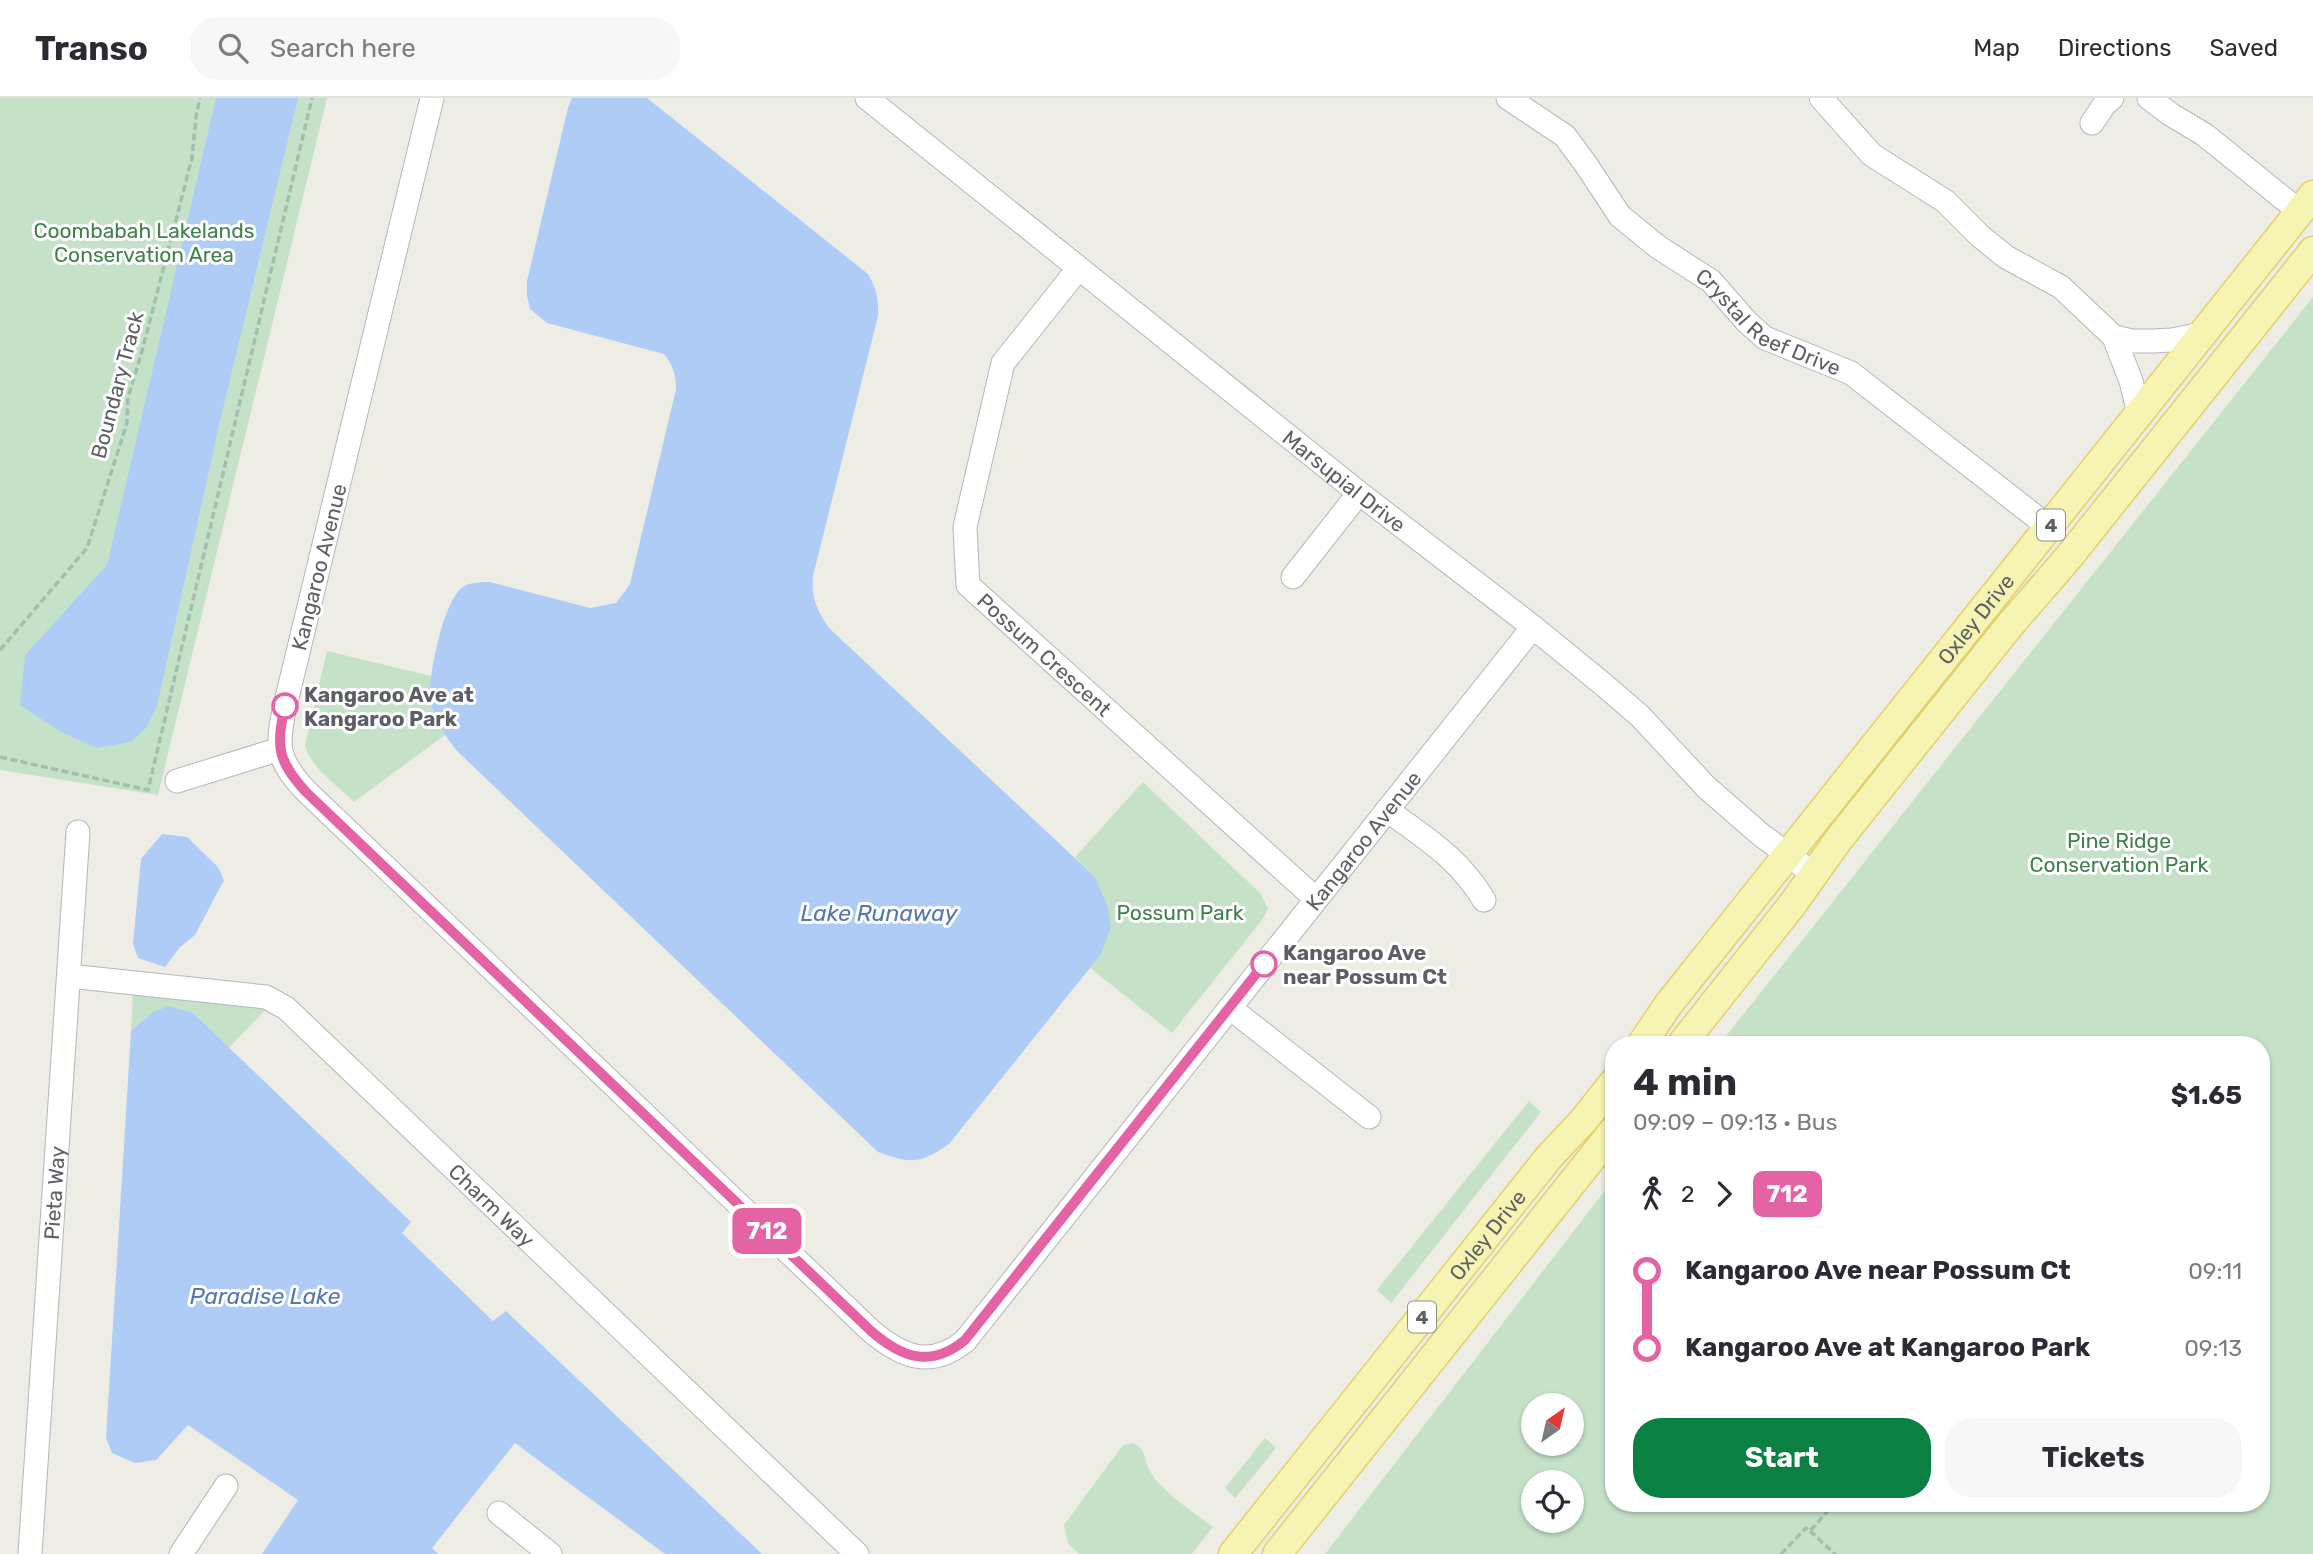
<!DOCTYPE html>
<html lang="en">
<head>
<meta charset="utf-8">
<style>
	body { margin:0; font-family:Rubik,sans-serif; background:#f7f7f7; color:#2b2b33; height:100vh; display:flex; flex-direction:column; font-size:26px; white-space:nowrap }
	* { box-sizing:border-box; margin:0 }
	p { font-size:23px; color:#7c7c81 }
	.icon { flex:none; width:38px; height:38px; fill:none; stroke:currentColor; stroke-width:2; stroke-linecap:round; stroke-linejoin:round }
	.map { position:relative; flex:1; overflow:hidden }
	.details { position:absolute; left:1605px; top:938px; width:665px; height:476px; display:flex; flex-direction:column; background:#fff; border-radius:28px; box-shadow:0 2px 5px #0004 }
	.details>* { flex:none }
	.badge { padding:0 14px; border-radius:10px; font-size:24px; line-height:46px }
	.needle { width:46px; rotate:34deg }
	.buttons { position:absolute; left:1521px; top:1295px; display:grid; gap:14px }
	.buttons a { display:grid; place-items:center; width:63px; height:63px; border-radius:50%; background:#fff; box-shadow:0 2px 5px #0004; font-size:35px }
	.map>.badge { position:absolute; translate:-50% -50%; box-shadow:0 0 0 4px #fff }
	.legs { display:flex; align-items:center; gap:10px; height:77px; padding:0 28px; font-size:23px }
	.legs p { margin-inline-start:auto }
	.head { display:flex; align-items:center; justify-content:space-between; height:119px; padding:0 28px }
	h1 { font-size:38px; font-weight:700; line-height:52px }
	.primary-button { display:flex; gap:14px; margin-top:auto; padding:14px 28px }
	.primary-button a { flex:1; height:80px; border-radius:28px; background:#0b8043; color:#fff; font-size:28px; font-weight:700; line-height:80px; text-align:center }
	.primary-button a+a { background:#f7f7f7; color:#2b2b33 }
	ul { padding:0 28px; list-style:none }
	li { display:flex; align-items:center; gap:24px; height:77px; font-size:26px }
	li i { display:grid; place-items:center; width:10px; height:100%; margin:0 9px; background:currentColor }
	li i::after { content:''; width:18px; height:18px; margin:-9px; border:5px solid; border-radius:50%; background:#fff }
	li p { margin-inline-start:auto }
	li:first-child i { background:linear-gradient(#0000 50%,currentColor 0) }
	li:last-child i { background:linear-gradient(currentColor 50%,#0000 0) }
	header { display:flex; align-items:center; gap:42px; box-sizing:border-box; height:98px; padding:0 35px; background:#fff; border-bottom:2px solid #e1e1e2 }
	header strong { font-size:33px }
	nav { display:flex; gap:38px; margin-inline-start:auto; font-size:24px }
	.search { width:490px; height:63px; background:#f7f7f7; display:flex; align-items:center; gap:18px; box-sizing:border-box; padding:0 24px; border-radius:28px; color:#7c7c81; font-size:26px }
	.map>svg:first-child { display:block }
	.green { fill:#c5e2c9; fill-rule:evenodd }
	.water { fill:#aeccf5 }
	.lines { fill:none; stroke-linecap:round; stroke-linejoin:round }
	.minor-casing { stroke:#b5b6bb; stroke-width:25 }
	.major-casing { stroke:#e1d06b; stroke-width:31 }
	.path { stroke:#9ec0ac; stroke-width:3.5; stroke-dasharray:7 3.5; stroke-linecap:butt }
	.minor { stroke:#fff; stroke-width:23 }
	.major { stroke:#f6f4b2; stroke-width:28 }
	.line-1-casing { stroke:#fff; stroke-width:16 }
	.line-1 { stroke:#e463a4; stroke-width:10 }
	.stop-1-dot { fill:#fff; stroke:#e463a4; stroke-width:3.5 }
	.labels { text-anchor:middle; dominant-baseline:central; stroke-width:6; stroke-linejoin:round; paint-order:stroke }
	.shield { fill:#fff; stroke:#8e8f92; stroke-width:2 }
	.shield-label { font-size:19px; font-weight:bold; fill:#5d5f64 }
	.park-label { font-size:21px; fill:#3f814b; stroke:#fff }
	.street-label { font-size:21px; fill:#5d5f64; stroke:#fff }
	.stop-label { font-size:21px; font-weight:bold; fill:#5d5f64; stroke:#fff; text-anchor:start }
	.water-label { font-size:23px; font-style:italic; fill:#5376b6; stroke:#fff }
</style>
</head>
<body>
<header>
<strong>Transo</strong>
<div class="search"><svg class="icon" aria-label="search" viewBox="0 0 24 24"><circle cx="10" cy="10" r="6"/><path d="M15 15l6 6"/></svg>Search here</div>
<nav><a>Map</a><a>Directions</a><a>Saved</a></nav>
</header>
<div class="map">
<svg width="2313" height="1456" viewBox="0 0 2313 1456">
	<rect width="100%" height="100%" fill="#eeede5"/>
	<path class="green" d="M 0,0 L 327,0 L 158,697 L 0,672 Z
		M 2313,199 L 2313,1456 L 1325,1456 L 1613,1082 L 1614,1405 L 2261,1405 L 2261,947 L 1719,947 ZM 1533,1307 L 1572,1307 L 1572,1346 L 1533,1346 ZM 1533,1384 L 1572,1384 L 1572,1423 L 1533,1423 Z
		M 327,553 L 431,578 C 430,600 431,618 445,637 L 354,704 C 337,687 311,670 305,647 Z
		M 1143,684 L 1261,796 L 1268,811 L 1262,822 L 1172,935 L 1090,870 L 1101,856 L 1094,778 L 1075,759 Z
		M 133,893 L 268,909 L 229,950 L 193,915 L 153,914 L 131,933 Z
		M 1529,1003 L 1541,1014 L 1391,1205 L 1377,1192 Z
		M 1265,1340 L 1276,1350 L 1235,1400 L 1225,1390 Z
		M 1133,1345 C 1147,1351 1143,1361 1150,1373 C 1161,1394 1194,1414 1213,1429 L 1192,1456 L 1079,1456 L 1068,1445 L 1064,1427 L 1123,1347 Z"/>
	<path class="water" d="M 216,0 L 298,0 L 220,323 L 157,608 L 146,630 L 131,644 L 97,650 L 61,634 L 20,607 L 25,557 L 107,467 Z
		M 572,0 L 647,0 L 868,176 C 876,189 879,202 878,218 L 813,478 C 811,499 817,513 829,530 L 1094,778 L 1107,806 L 1111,829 L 1101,856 L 949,1046 C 920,1066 912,1066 878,1054 L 456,652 C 445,637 435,624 431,605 C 426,584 444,500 463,489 C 471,484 481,484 490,484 L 590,510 L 616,505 L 630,486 L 676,291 C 676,277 673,267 664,256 L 547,225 L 530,211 L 527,197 L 527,183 L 568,10 Z
		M 162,736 L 187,739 L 218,769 L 224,782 L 195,837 L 180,849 L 165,869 L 138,860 L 133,846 L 141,761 Z
		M 169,908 L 193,915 L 411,1124 L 402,1135 L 493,1223 L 506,1213 L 762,1456 L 665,1456 L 515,1345 L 432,1450 L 438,1456 L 262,1456 L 298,1402 L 188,1327 L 156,1362 L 135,1365 L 112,1355 L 106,1340 L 131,933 L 153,914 Z"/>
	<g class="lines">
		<defs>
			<g id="minor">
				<path id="s1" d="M 432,0 L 285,608 C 276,649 277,662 306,693 L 871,1233 C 902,1259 930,1271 965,1243 L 1533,529"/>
				<path id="s2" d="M 867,0 L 1359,395 L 1533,529 L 1604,587 L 1640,618 L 1706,689 L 1760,736 L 1815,777"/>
				<path id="s3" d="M 1508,0 L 1565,38 L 1587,68 L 1620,118 L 1658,149 L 1711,183 L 1747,224 L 1765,240 L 1851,275 L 2049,429"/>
				<path d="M 1821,0 L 1872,57 L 1945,103 L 1980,138 L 2006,159 L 2061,189 L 2114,239 L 2132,243 L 2153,243 L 2172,242 L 2202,236"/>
				<path d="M 2149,0 L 2170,16 L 2205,37 L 2300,114"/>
				<path d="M 2092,25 L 2104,7 L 2112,0"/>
				<path id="s4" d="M 1078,171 L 1003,265 L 965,429 L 968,487 L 1316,801"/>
				<path d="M 2114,239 L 2131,283 L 2139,315"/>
				<path d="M 1293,479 L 1359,395"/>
				<path d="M 177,683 L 280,651"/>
				<path d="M 1387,712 C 1426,741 1458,759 1484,802"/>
				<path id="s5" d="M 69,878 L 266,899 L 286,910 L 857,1456"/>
				<path d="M 1230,910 L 1369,1019"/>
				<path d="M 499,1415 L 550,1456"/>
				<path id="s6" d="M 30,1456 L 78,734"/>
				<path d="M 181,1456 L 226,1388"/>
			</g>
			<g id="major">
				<path id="s7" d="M 1641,947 L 1668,907 L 2313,97"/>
				<path d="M 1681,947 L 1792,807 L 1839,741 L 2010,527 L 2068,460 L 2313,153"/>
				<path id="s8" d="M 1233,1456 L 1549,1059 L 1583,1023 L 1614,984"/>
				<path d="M 1277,1456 L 1614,1032"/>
			</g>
		</defs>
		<use href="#minor" class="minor-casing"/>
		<use href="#major" class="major-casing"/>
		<path class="path" d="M 0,552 L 87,450 L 127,325 L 128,299 L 141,257 L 192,60 L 196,19 L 200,0
			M 0,659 L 148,692 L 312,0
			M 1810,1433 L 1835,1456
			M 1781,1456 L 1806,1430 L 1810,1433 L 1835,1405"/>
		<use href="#minor" class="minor"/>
		<use href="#major" class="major"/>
	</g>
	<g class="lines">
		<defs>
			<path id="line-1" d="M 285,608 C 276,649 277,662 306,694 L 871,1233 C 901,1259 930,1271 965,1242 L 1264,866"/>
		</defs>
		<use href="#line-1" class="line-1-casing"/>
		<use href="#line-1" class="line-1"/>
	</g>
	<g class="stop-1-dot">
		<circle cx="285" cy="608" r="12"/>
		<circle cx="1264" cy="866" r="12"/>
	</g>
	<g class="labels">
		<g class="shield">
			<rect x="2037" y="411.5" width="28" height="31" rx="5"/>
			<rect x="1408" y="1203.5" width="28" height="31" rx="5"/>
		</g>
		<g class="shield-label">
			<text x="2051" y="427">4</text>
			<text x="1422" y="1219">4</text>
		</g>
		<g class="park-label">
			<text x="144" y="132">Coombabah Lakelands<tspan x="144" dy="24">Conservation Area</tspan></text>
			<text x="2119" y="742">Pine Ridge<tspan x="2119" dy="24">Conservation Park</tspan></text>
			<text x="1180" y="814">Possum Park</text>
		</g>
		<g class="street-label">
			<text stroke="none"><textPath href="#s3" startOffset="350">Crystal Reef Drive</textPath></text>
			<text transform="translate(117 287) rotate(-75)">Boundary Track</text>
			<text stroke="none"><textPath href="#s2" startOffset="612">Marsupial Drive</textPath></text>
			<text transform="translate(319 469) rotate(-76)">Kangaroo Avenue</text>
			<text stroke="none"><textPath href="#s7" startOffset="542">Oxley Drive</textPath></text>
			<text stroke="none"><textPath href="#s4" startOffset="450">Possum Crescent</textPath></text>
			<text stroke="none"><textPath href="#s1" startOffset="2245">Kangaroo Avenue</textPath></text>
			<text stroke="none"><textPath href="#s6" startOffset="362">Pieta Way</textPath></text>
			<text stroke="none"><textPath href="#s5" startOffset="506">Charm Way</textPath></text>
			<text stroke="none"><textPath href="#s8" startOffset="408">Oxley Drive</textPath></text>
		</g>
		<g class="stop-label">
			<text x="304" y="596">Kangaroo Ave at<tspan x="304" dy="24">Kangaroo Park</tspan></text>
			<text x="1283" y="854">Kangaroo Ave<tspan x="1283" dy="24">near Possum Ct</tspan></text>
		</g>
		<g class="water-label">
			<text x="879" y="815">Lake Runaway</text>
			<text x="265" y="1198">Paradise Lake</text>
		</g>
	</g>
</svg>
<div class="buttons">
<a><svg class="needle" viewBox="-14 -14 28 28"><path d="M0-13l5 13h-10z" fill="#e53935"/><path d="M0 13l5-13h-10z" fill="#7c7c81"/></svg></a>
<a><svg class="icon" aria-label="locate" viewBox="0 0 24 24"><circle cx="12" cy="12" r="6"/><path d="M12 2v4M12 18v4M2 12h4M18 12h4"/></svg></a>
</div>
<b class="badge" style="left:767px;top:1133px;background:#e463a4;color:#fff">712</b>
<section class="details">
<div class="head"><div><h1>4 min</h1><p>09:09 – 09:13 · Bus</p></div><b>$1.65</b></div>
<div class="legs"><svg class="icon" aria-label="walk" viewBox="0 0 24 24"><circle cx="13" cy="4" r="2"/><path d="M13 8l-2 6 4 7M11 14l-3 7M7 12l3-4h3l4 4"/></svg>2<svg class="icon" aria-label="forward" viewBox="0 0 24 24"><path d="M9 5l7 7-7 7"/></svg><b class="badge" style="background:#e463a4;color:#fff">712</b></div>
<ul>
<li><i style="color:#e463a4"></i><b>Kangaroo Ave near Possum Ct</b><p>09:11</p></li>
<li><i style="color:#e463a4"></i><b>Kangaroo Ave at Kangaroo Park</b><p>09:13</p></li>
</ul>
<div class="primary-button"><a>Start</a><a>Tickets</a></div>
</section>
</div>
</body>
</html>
